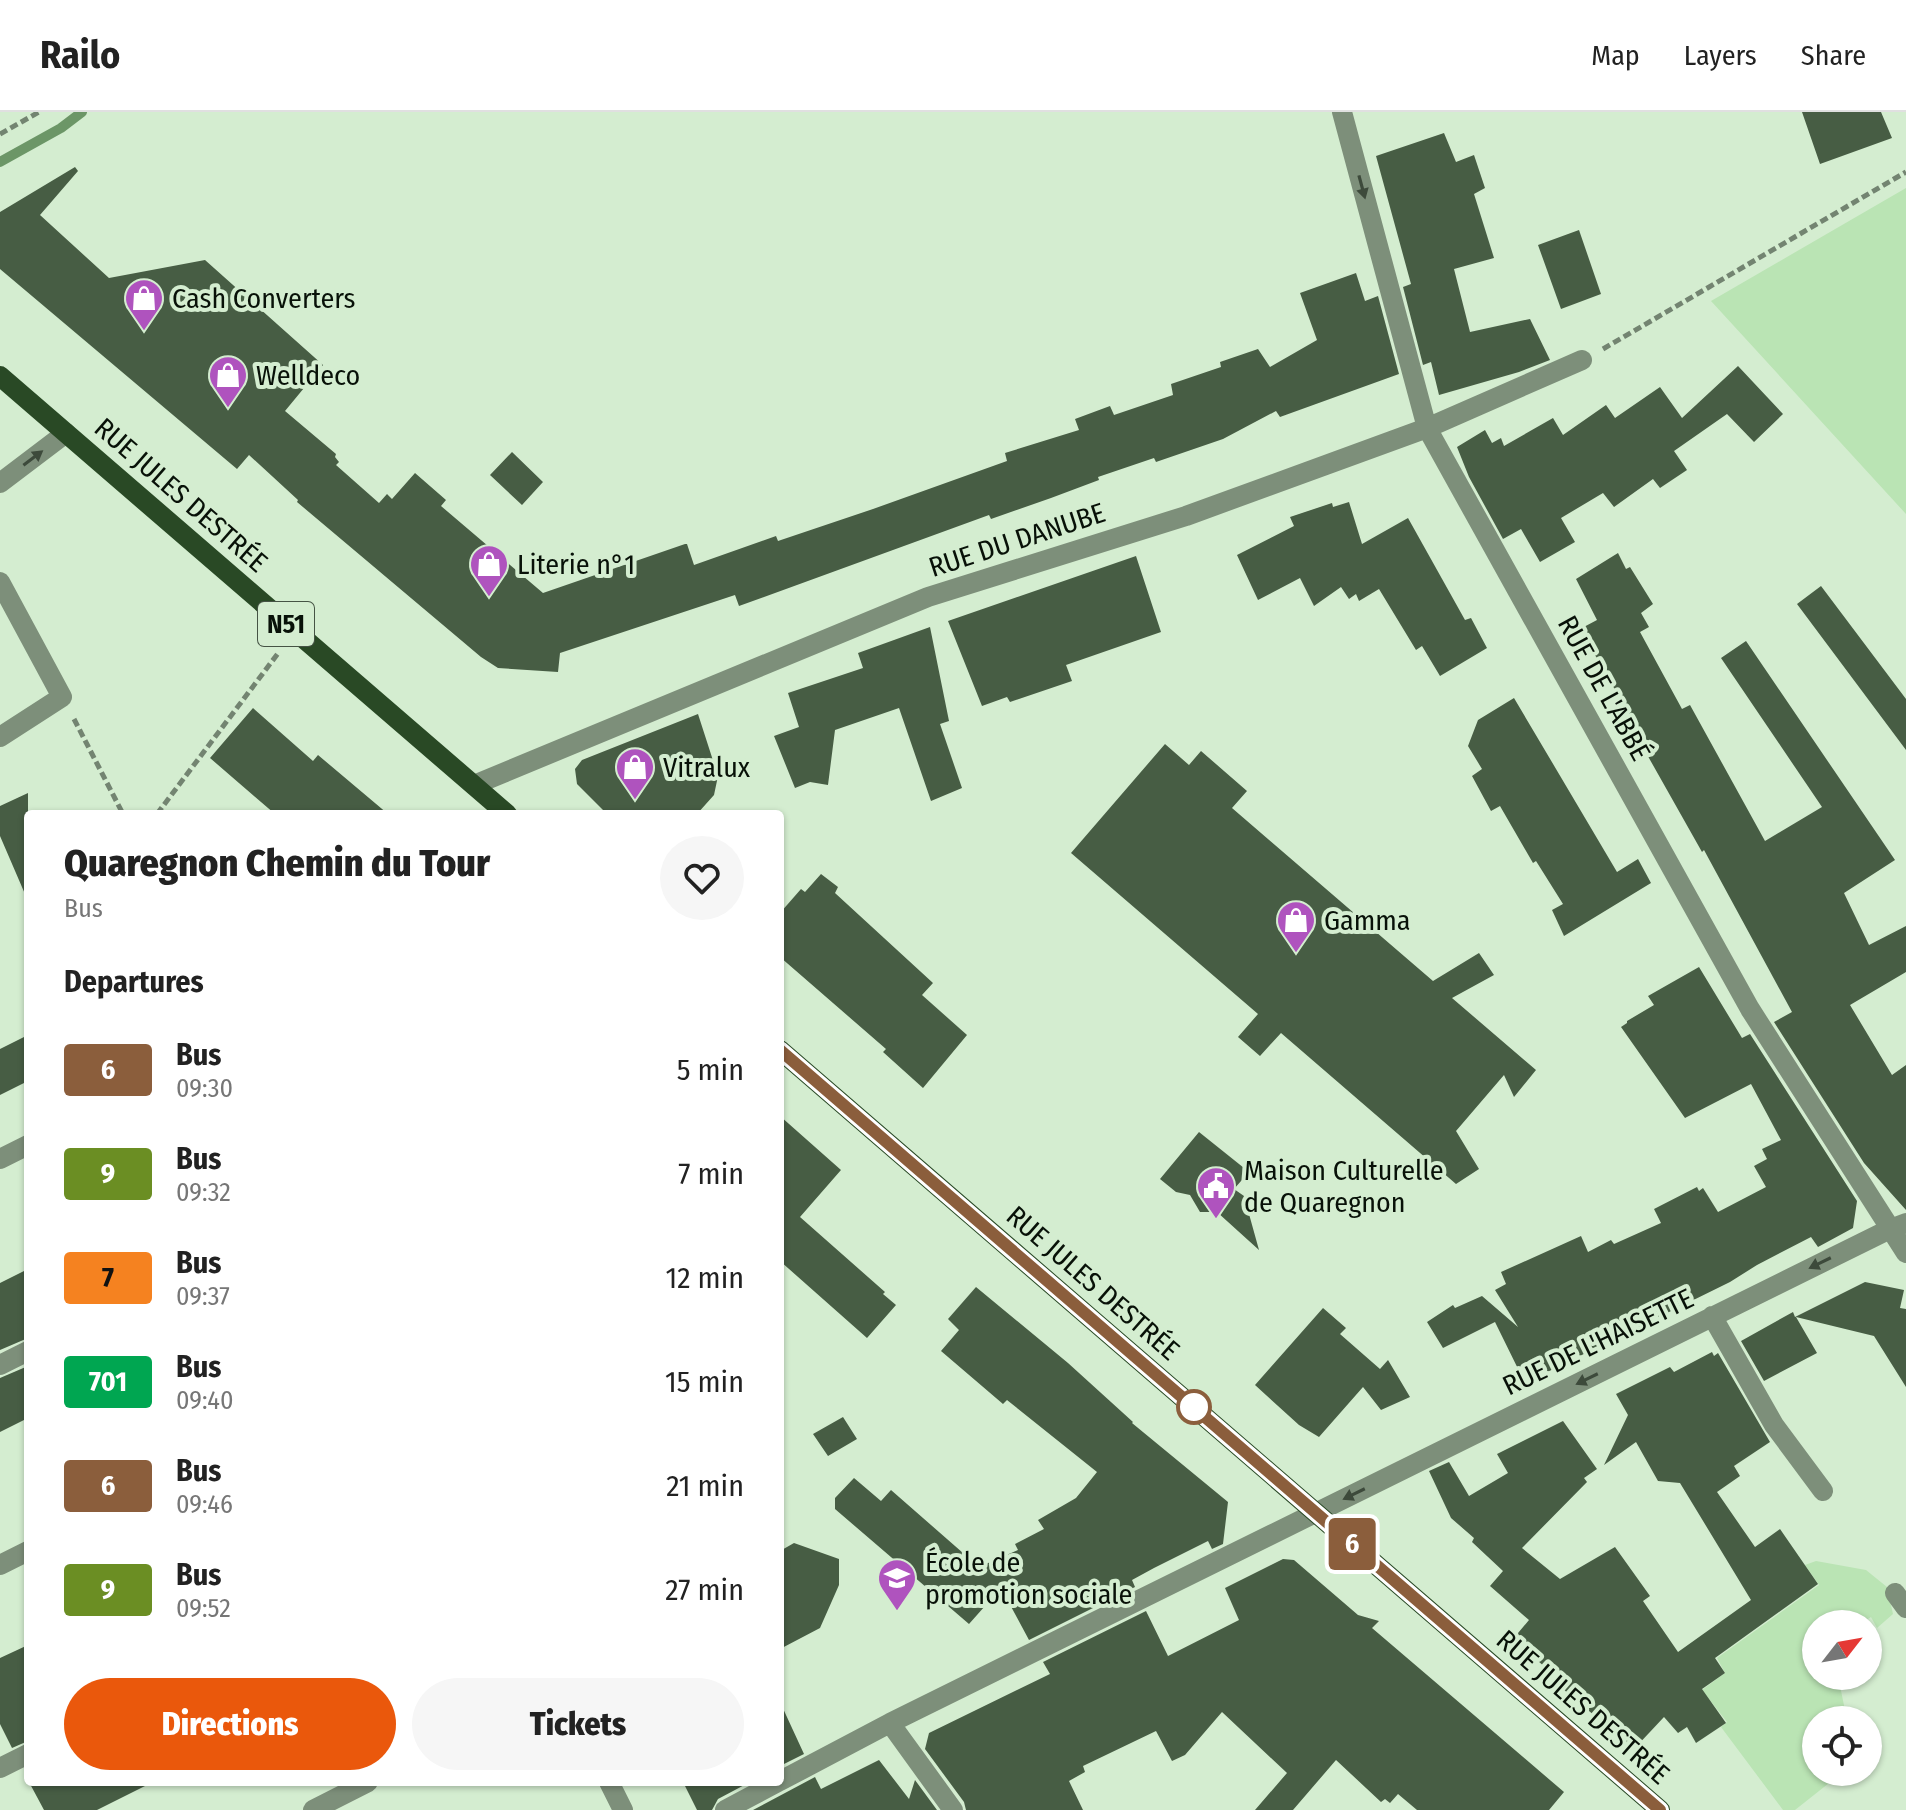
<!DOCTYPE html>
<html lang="en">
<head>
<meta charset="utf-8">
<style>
	body { margin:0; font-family:"Fira Sans Condensed",sans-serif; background:#f6f6f6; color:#222; height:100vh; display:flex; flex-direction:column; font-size:30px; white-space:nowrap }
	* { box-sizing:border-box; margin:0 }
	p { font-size:26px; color:#767676 }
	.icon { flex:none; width:44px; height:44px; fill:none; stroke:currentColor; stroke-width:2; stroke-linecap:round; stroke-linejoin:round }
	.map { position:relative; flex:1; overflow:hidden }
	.drawer { position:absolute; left:24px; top:698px; width:760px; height:976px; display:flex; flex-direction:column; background:#fff; border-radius:8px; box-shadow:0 2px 6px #0004 }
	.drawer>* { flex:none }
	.badge { padding:0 16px; border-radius:6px; font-size:28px; line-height:52px }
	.needle { width:52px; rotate:59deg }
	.controls { position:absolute; left:1802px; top:1498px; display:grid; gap:16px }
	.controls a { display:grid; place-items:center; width:80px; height:80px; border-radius:50%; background:#fff; box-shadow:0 2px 6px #0004; font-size:40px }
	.map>.badge { position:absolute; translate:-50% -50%; box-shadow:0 0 0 4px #fff }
	h2 { padding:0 40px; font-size:30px; line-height:72px }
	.round { display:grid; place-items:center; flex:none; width:84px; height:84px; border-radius:42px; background:#f6f6f6 }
	.summary { display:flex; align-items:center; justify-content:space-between; height:136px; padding:0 40px }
	h1 { font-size:38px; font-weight:800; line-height:60px }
	.action { display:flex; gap:16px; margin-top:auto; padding:16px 40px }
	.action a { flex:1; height:92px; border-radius:48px; background:#ea580c; color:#fff; font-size:32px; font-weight:800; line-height:92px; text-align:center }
	.action a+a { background:#f6f6f6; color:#222 }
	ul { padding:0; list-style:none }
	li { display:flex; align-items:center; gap:24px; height:104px; padding:0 40px }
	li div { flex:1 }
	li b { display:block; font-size:30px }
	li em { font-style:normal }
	li .badge { min-width:88px; font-weight:700; text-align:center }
	header { display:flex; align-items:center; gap:48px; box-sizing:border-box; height:112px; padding:0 40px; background:#fff; border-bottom:2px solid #e0e0e0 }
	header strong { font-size:38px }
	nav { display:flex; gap:44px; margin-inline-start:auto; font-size:28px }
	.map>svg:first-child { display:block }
	.green { fill:#bae4b4 }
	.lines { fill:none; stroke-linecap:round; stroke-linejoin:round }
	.stream { stroke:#6c9667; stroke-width:10 }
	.building { fill:#475d44 }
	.path { stroke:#738471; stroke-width:5; stroke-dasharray:8 4; stroke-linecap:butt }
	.minor { stroke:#7d8f7a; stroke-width:20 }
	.major { stroke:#294925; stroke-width:20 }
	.oneway { fill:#3d4a3b }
	.line-casing { stroke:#fff; stroke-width:18 }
	.line { stroke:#8b5e3c; stroke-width:12 }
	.stop-dot { fill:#fff; stroke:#8b5e3c; stroke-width:4 }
	.labels { text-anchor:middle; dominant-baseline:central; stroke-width:8; stroke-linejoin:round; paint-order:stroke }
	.shield { fill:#d4edd0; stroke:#455344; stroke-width:2 }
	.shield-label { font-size:26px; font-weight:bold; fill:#081108 }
	.poi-label { font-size:28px; fill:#081108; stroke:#d4edd0; text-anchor:start }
	.street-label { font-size:28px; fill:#081108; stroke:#d4edd0 }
</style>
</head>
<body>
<header>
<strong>Railo</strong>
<nav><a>Map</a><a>Layers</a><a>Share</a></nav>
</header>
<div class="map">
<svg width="1906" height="1698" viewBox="0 0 1906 1698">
	<rect width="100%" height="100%" fill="#d4edd0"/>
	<path class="green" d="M 1906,76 L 1906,402 L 1711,189 Z
		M 1816,1449 L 1866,1458 L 1887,1475 L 1893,1502 L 1877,1516 L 1871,1505 L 1860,1512 L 1816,1512 L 1816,1564 L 1838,1564 L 1847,1608 L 1816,1608 L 1816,1660 L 1843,1660 L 1795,1698 L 1783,1698 L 1721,1615 L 1727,1610 L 1702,1578 L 1725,1561 L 1717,1546 L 1819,1473 L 1805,1453 Z"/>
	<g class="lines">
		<path class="stream" d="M 0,50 L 61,16 L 82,0"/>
	</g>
	<path class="building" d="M 1802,0 L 1881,0 L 1892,26 L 1820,52 Z
		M 1444,21 L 1456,50 L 1474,43 L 1485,76 L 1474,82 L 1494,146 L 1454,157 L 1470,220 L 1530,207 L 1550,248 L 1519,260 L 1439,283 L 1431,250 L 1423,253 L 1403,175 L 1411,172 L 1376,44 Z
		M 75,55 L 78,59 L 40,103 L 109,166 L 205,148 L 323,253 L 285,299 L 336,342 L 335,345 L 339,350 L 336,353 L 379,391 L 387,382 L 392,387 L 415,361 L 446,388 L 441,394 L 543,481 L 685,432 L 687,432 L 694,453 L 776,424 L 778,429 L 873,397 L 1007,349 L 1005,341 L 1079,318 L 1075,307 L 1110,294 L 1114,303 L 1173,283 L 1171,272 L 1221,255 L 1220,250 L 1258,237 L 1270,255 L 1317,228 L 1300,181 L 1356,161 L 1365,189 L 1378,184 L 1399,262 L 1280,305 L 1276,299 L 1223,327 L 1156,350 L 1154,346 L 1098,365 L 1099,368 L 1051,386 L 991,407 L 989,403 L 739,494 L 735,483 L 560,541 L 558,560 L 498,556 L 481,545 L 297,390 L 298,388 L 249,343 L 237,357 L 0,157 L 0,100 Z
		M 1579,118 L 1601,182 L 1561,197 L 1538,133 Z
		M 1738,254 L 1783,302 L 1754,330 L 1727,302 L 1674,339 L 1687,358 L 1660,376 L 1653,367 L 1614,395 L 1603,381 L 1561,406 L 1575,430 L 1540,450 L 1521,417 L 1503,427 L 1469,365 L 1457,335 L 1485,318 L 1492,331 L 1501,326 L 1504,334 L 1553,306 L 1563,323 L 1606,293 L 1615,306 L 1660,275 L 1682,306 Z
		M 512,340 L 543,370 L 522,393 L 490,363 Z
		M 1349,390 L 1362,432 L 1408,406 L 1465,508 L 1471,506 L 1487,536 L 1440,564 L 1422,534 L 1416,538 L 1379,477 L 1359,489 L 1356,482 L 1349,487 L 1341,475 L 1314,494 L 1300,466 L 1258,488 L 1237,443 L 1294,414 L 1290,405 L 1332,391 L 1333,395 Z
		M 1618,441 L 1626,457 L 1630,455 L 1653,492 L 1641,501 L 1649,515 L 1640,520 L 1682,597 L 1690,593 L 1765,729 L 1822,695 L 1721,546 L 1746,529 L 1895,748 L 1844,781 L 1869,833 L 1906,814 L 1906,860 L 1850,893 L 1892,963 L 1906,953 L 1906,1098 L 1864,1051 L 1774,910 L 1792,900 L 1704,738 L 1702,740 L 1636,623 L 1640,621 L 1580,517 L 1597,508 L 1576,467 Z
		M 1136,444 L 1161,520 L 1066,553 L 1072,569 L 1010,590 L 1007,585 L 982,594 L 948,509 Z
		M 1821,474 L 1906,587 L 1906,638 L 1797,492 Z
		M 930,515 L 949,609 L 940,612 L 962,676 L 931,689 L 899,596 L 835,618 L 828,673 L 810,670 L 795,676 L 774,624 L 799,615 L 788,581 L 863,556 L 858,541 Z
		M 1514,586 L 1617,760 L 1638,747 L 1651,771 L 1564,824 L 1552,798 L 1563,792 L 1536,749 L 1533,751 L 1500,694 L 1491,699 L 1472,664 L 1482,657 L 1468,634 L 1478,608 Z
		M 253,596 L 313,649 L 318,643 L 388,702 L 275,702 L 210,646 Z
		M 698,602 L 718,664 L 714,683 L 697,702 L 607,702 L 577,672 L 575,657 L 582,648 Z
		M 1165,632 L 1189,653 L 1201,639 L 1247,679 L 1232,696 L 1433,869 L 1479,841 L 1494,863 L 1452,886 L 1536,958 L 1514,985 L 1504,963 L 1456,1019 L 1479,1057 L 1456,1072 L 1281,921 L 1260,944 L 1238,925 L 1258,902 L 1071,741 Z
		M 28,681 L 28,789 L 0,724 L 0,694 Z
		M 821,762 L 838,775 L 835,781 L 933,871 L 922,883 L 967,923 L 923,976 L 883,940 L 886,937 L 780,845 L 780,801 L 801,777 L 805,780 Z
		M 1699,855 L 1742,926 L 1750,922 L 1857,1089 L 1853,1116 L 1818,1135 L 1811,1125 L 1757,1153 L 1730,1170 L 1525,1271 L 1495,1210 L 1443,1236 L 1427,1210 L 1453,1193 L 1455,1196 L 1482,1184 L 1518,1215 L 1495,1178 L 1506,1172 L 1501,1160 L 1581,1124 L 1588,1140 L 1611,1128 L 1614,1132 L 1661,1111 L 1654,1097 L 1697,1075 L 1699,1079 L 1703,1076 L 1718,1100 L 1766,1075 L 1754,1054 L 1767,1047 L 1762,1037 L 1781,1028 L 1751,972 L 1685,1006 L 1621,915 L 1627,911 L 1627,909 L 1654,893 L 1648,884 Z
		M 28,923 L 28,969 L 0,983 L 0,937 Z
		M 780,1004 L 841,1058 L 800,1105 L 885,1180 L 883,1182 L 896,1193 L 867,1226 L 780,1149 Z
		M 1199,1020 L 1249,1060 L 1234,1077 L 1244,1084 L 1259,1138 L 1217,1100 L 1200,1100 L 1190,1083 L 1176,1080 L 1160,1067 Z
		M 28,1157 L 28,1226 L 0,1238 L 0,1171 Z
		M 1865,1170 L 1904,1178 L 1900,1196 L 1906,1197 L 1906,1275 L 1874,1224 L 1796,1205 L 1817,1241 L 1764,1269 L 1741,1229 L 1793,1200 L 1795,1205 Z
		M 976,1175 L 1068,1251 L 1133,1310 L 1132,1311 L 1228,1390 L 1223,1432 L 1212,1437 L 1208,1429 L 1154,1456 L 1132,1468 L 1135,1475 L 1029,1528 L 1001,1476 L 969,1512 L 835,1397 L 835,1386 L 854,1366 L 881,1389 L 891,1378 L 979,1455 L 1018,1438 L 1015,1432 L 1044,1417 L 1038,1408 L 1076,1386 L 1097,1360 L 1007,1288 L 1003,1292 L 941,1239 L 959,1218 L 948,1207 Z
		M 1323,1196 L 1346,1216 L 1340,1222 L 1380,1257 L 1388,1248 L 1410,1285 L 1381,1298 L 1363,1275 L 1319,1325 L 1299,1313 L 1255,1273 Z
		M 1712,1240 L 1714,1244 L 1718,1241 L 1770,1330 L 1734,1354 L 1740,1364 L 1717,1380 L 1755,1435 L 1780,1417 L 1818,1472 L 1715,1546 L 1725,1561 L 1702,1577 L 1726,1611 L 1696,1631 L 1687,1615 L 1678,1621 L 1664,1605 L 1634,1637 L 1550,1566 L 1554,1563 L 1513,1527 L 1529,1508 L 1490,1474 L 1503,1459 L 1472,1430 L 1474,1426 L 1451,1406 L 1429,1359 L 1449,1350 L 1469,1384 L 1508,1361 L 1497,1342 L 1563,1309 L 1597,1357 L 1584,1366 L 1587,1370 L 1522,1436 L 1560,1467 L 1615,1435 L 1650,1484 L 1643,1489 L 1678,1540 L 1751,1488 L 1680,1371 L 1658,1369 L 1636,1330 L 1604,1353 L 1628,1303 L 1616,1282 L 1670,1255 L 1674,1260 Z
		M 28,1254 L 28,1306 L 0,1320 L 0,1266 Z
		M 843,1305 L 857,1327 L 828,1344 L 813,1322 Z
		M 794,1431 L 839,1447 L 839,1473 L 820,1516 L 780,1537 L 780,1439 Z
		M 1283,1447 L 1294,1448 L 1358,1503 L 1379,1509 L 1372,1516 L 1564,1680 L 1549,1698 L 1417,1698 L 1398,1682 L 1390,1691 L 1385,1687 L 1381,1690 L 1336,1648 L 1293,1698 L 1255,1698 L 1287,1661 L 1222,1600 L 1185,1643 L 1172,1649 L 1156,1619 L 1083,1654 L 1085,1660 L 1069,1669 L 1083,1698 L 966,1698 L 964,1690 L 925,1637 L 929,1621 L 1050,1562 L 1043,1550 L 1146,1499 L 1168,1544 L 1239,1508 L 1225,1476 Z
		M 28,1533 L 28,1629 L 12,1636 L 0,1612 L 0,1546 Z
		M 780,1590 L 804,1642 L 780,1654 Z
		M 879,1648 L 909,1687 L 915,1668 L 937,1698 L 753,1698 L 815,1665 L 821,1677 Z
		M 29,1670 L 153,1670 L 97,1698 L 44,1698 Z
		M 683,1670 L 750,1670 L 718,1687 L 712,1698 L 697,1698 Z"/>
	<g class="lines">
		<path class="path" d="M 0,22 L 39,0
			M 1603,237 L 1906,60
			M 74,607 L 123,702
			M 157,702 L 279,540"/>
		<path class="minor" d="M 1342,0 L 1427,316 L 1750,897 L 1906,1141
			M 0,371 L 66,321
			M 0,470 L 62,585 L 0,625
			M 474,673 L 928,485 L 1186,404 L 1427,316 L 1582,248
			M 0,1047 L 28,1033
			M 1712,1204 L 1774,1313 L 1823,1379
			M 0,1253 L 28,1239
			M 0,1453 L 28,1439
			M 1895,1481 L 1906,1496
			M 890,1611 L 953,1698
			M 0,1656 L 28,1642
			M 780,1669 L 890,1611 L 1890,1117 L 1906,1111
			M 609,1670 L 623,1698
			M 313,1698 L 368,1670
			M 725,1698 L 778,1670"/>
		<path class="major" d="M 0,264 L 507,702
			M 780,938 L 1660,1698"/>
	</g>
	<defs><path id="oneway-solid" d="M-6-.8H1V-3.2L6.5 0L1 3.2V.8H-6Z" transform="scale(2)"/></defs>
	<g class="oneway">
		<use href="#oneway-solid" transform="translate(1362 75) rotate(75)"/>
		<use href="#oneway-solid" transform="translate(33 346) rotate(-37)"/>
		<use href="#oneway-solid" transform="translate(1820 1151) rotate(154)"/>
		<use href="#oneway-solid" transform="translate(1587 1267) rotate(154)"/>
		<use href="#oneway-solid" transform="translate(1354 1382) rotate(154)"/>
	</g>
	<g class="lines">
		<defs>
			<path id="line" d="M 780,938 L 1660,1698"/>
		</defs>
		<use href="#line" class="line-casing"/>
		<use href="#line" class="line"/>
	</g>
	<defs>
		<symbol id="shop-pin" viewBox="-11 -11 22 30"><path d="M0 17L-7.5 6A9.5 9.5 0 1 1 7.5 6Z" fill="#af53be" stroke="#d4edd0"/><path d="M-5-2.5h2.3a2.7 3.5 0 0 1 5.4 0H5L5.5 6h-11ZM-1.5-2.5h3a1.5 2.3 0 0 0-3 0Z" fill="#fff"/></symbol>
		<symbol id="civic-pin" viewBox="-11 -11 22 30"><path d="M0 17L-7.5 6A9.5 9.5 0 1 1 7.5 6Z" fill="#af53be" stroke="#d4edd0"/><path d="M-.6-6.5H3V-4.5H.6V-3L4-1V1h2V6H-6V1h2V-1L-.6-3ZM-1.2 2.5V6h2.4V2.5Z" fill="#fff"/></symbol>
		<symbol id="school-pin" viewBox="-11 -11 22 30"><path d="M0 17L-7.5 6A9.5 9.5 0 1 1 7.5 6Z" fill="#af53be" stroke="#d4edd0"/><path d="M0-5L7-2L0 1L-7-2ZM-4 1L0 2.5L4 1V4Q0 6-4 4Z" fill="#fff"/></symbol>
	</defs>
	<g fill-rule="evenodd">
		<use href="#shop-pin" x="122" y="164" width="44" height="60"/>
		<use href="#shop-pin" x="206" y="241" width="44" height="60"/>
		<use href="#shop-pin" x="467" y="430" width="44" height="60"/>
		<use href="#shop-pin" x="613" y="633" width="44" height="60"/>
		<use href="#shop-pin" x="1274" y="786" width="44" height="60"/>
		<use href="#civic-pin" x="1194" y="1052" width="44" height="60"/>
		<use href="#school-pin" x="875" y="1444" width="44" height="60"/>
	</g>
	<circle class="stop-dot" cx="1194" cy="1295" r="16"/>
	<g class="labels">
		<rect class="shield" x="258" y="490" width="56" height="44" rx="6"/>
		<g class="shield-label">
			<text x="286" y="512">N51</text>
		</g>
		<g class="poi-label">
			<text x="172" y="186">Cash Converters</text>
			<text x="256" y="263">Welldeco</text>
			<text x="517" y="452">Literie n°1</text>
			<text x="663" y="655">Vitralux</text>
			<text x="1324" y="808">Gamma</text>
			<text x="1244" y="1058">Maison Culturelle<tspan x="1244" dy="32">de Quaregnon</tspan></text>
			<text x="925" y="1450">École de<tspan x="925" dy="32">promotion sociale</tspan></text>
		</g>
		<g class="street-label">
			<text transform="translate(181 383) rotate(41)">RUE JULES DESTRÉE</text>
			<text transform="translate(1017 428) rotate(-18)">RUE DU DANUBE</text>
			<text transform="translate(1604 576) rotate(61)">RUE DE L'ABBÉ</text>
			<text transform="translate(1093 1171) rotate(41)">RUE JULES DESTRÉE</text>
			<text transform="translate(1598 1230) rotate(-26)">RUE DE L'HAISETTE</text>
			<text transform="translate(1583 1595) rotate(41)">RUE JULES DESTRÉE</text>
		</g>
	</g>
</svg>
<div class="controls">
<a><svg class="needle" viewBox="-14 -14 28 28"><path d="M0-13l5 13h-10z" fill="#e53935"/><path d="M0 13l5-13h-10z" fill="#767676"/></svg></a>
<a><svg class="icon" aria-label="locate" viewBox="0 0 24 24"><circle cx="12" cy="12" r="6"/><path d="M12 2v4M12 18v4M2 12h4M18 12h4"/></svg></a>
</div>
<b class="badge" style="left:1352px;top:1432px;background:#8b5e3c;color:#fff">6</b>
<section class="drawer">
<div class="summary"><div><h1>Quaregnon Chemin du Tour</h1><p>Bus</p></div><a class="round"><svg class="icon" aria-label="heart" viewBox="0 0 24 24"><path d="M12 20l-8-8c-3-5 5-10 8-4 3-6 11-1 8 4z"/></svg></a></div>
<h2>Departures</h2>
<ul>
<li><span class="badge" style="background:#8b5e3c;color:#fff">6</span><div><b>Bus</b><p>09:30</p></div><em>5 min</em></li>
<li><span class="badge" style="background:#6b8e23;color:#fff">9</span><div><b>Bus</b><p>09:32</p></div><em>7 min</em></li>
<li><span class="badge" style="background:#f58220;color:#111">7</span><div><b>Bus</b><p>09:37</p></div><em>12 min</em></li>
<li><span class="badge" style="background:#00a651;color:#fff">701</span><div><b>Bus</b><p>09:40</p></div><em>15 min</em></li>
<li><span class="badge" style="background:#8b5e3c;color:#fff">6</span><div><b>Bus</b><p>09:46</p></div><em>21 min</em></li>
<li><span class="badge" style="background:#6b8e23;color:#fff">9</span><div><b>Bus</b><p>09:52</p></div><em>27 min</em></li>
</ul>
<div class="action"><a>Directions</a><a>Tickets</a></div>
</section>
</div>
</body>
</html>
